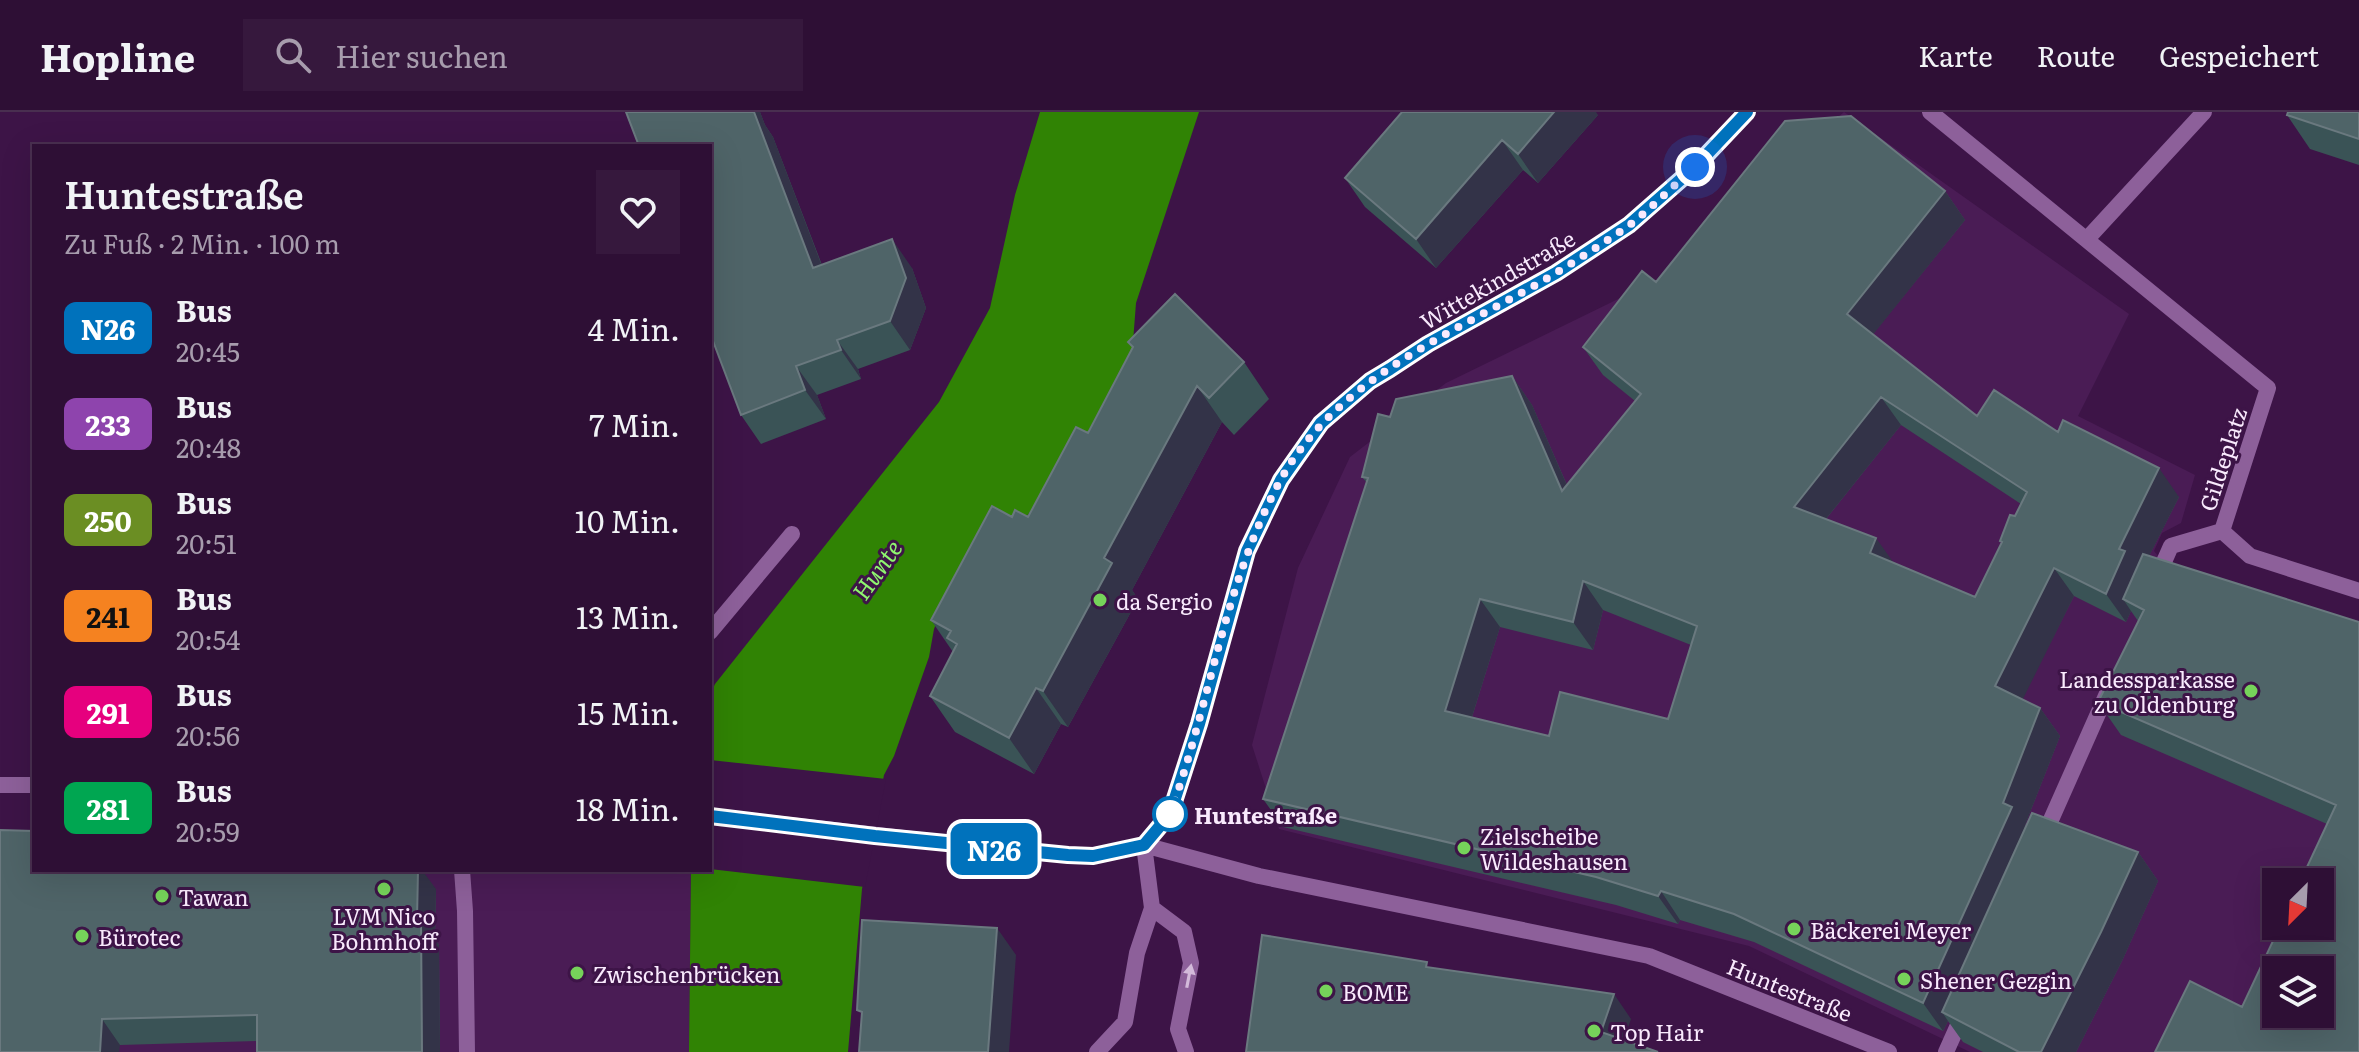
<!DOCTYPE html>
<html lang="de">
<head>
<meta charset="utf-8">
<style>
	body { margin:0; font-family:Literata,serif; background:#36183d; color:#f1f3f6; height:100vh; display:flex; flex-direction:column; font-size:30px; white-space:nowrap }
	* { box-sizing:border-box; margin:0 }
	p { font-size:26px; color:#a79cad }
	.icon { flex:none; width:44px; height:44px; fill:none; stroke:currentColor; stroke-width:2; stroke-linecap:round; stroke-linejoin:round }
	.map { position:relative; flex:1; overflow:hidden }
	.details { position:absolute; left:32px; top:32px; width:680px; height:728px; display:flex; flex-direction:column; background:#2e0f35; border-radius:0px; box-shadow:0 8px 32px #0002,0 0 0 2px #492f50 }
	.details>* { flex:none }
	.badge { padding:0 16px; border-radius:12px; font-size:28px; line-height:52px }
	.needle { width:52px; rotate:204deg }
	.buttons { position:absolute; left:2262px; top:756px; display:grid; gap:16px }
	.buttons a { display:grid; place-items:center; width:72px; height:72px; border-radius:0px; background:#2e0f35; box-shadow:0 8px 32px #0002,0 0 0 2px #492f50; font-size:40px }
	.you { position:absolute; width:40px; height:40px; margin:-20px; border:6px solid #fff; border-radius:50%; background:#1a73e8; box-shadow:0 0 0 12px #1a73e833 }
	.map>.badge { position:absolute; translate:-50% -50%; box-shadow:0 0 0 4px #fff }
	.round { display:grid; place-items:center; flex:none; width:84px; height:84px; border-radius:0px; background:#36183d }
	.summary { display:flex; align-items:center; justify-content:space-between; height:136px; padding:0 32px }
	h1 { font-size:38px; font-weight:600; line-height:60px }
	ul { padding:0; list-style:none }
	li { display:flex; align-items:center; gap:24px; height:96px; padding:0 32px }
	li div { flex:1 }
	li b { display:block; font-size:30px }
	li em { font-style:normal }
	li .badge { min-width:88px; font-weight:700; text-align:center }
	header { display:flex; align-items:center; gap:48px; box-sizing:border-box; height:112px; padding:0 40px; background:#2e0f35; border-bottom:2px solid #492f50 }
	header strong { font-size:38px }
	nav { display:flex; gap:44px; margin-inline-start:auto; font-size:28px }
	.search { width:560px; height:72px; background:#36183d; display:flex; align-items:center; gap:20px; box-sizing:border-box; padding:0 28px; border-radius:0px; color:#a79cad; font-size:30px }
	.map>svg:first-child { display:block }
	.built { fill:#4a1c55; fill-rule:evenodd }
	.water { fill:#308304 }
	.pier { fill:#3d1447 }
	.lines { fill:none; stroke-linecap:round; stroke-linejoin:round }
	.minor { stroke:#8d609a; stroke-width:16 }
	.tertiary { stroke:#8d609a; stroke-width:16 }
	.wall { fill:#3a5356; fill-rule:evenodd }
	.shaded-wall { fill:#333348 }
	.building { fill:#4f6468; stroke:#6a797f; stroke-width:2; fill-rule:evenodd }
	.oneway { fill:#d3bada }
	.line-casing { stroke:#fff; stroke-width:18 }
	.line { stroke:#0072bc; stroke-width:12 }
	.walk { stroke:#f9eafd; stroke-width:8; stroke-dasharray:0 14.4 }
	.poi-dot { fill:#76d25a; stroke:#3d1447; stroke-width:3 }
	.stop-dot { fill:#fff; stroke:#0072bc; stroke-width:4 }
	.labels { text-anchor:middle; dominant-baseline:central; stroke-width:6; stroke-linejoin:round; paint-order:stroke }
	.street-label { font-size:22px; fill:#f9eafd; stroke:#3d1447 }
	.poi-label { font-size:22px; fill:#f9eafd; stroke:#3d1447; text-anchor:start }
	.stop-label { font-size:22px; font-weight:bold; fill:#f9eafd; stroke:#3d1447; text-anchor:start }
	.water-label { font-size:24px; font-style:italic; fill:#8ff66f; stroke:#3d1447 }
</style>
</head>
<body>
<header>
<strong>Hopline</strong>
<div class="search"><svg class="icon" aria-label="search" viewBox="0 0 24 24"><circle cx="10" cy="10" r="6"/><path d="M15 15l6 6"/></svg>Hier suchen</div>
<nav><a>Karte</a><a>Route</a><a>Gespeichert</a></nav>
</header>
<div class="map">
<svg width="2359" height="940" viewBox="0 0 2359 940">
	<rect width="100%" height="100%" fill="#3d1447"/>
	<path class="built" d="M 1844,0 L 2129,202 L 2078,304 L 2195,363 L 2181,411 L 2162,421 L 2154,439 L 2185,476 L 2359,533 L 2359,940 L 1970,940 L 1749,834 L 1279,717 L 1252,633 L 1298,456 L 1350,345 L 1446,271 L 1657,168 ZM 2276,770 L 2320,770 L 2320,814 L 2276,814 ZM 2276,858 L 2320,858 L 2320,902 L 2276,902 Z
		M 34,758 L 691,758 L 689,940 L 0,940 Z"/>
	<path class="water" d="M 1040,0 L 1199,0 L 1136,191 L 1131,256 L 1118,295 L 1020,412 L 945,490 L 934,517 L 929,545 L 894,644 L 884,663 L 862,777 L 848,940 L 689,940 L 691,758 L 710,758 L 710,583 L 715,572 L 939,290 L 990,196 L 1015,83 Z"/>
	<path class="pier" d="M 710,648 L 886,667 L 865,775 L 710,757 Z"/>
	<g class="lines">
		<path class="minor" d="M 1930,0 L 2268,276 L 2222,419
			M 2087,127 L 2204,0
			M 2222,419 L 2250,444 L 2359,479
			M 2156,468 L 2171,434 L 2222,419
			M 710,520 L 792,422
			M 2042,728 L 2109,577
			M 462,758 L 465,799 L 467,940
			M 1152,796 L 1184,820 L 1191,851 L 1178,917 L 1186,940
			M 1097,940 L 1125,910 L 1137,841 L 1152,796 L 1144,733 L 1259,764 L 1649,844 L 1889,940
			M 1946,940 L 1963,902"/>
		<path class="tertiary" d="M 0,673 L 34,673
			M 710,704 L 1018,739 L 1093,744 L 1144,733 L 1170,702 L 1199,612 L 1247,439 L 1281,368 L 1321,311 L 1370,269 L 1428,232 L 1556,161 L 1629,113 L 1695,55 L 1747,0"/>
	</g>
	<path class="wall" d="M 626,0 L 760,0 L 765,13 L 773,25 L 822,153 L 912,156 L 926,196 L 910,238 L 858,257 L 861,267 L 817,283 L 826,307 L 761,332 L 741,303 Z
		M 2359,0 L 2359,53 L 2310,37 L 2287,3 Z
		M 1598,3 L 1538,71 L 1523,58 L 1436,156 L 1365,95 L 1345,66 Z
		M 1945,79 L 1965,108 L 1873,222 L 1977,304 L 2058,320 L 2179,385 L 2149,444 L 2359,510 L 2359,940 L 2242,895 L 2327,712 L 2121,623 L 2098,590 L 2138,509 L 2131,499 L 2126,510 L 2074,484 L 2022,587 L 2040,596 L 2060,624 L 2025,713 L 2026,715 L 2138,740 L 2158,769 L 2122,849 L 2076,940 L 1983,940 L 1963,930 L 1948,909 L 1943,919 L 1754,830 L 1680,808 L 1678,812 L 1616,793 L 1283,715 L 1263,687 L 1367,371 L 1362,365 L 1390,305 L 1512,264 L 1532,293 L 1567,373 L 1635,289 L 1603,263 L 1583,235 L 1656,170 ZM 1901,313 L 2021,392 L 2000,429 L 2002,432 L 1975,485 L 1893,451 L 1826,407 ZM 1603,498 L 1691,533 L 1668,607 L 1549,624 L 1472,605 L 1500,515 L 1593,538 Z
		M 1128,230 L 1244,250 L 1269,287 L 1234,323 L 1222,310 L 1132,478 L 1138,487 L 1068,615 L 1061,612 L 1034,662 L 955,620 L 930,584 L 953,540 L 931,508 L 1012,405 L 1028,405 L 1088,321 L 1133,236 Z
		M 436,777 L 435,827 L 439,833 L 440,940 L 257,940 L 257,929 L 120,933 L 0,940 Z"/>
	<path class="shaded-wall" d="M 751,0 L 760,0 L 765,13 L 773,25 L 834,186 L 813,156 Z
		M 1554,0 L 1596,0 L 1598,3 L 1538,71 L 1518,42 Z
		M 1502,28 L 1523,58 L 1436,156 L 1416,127 Z
		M 1945,79 L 1965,108 L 1867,230 L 1847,202 Z
		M 892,127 L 912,156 L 926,196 L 910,238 L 890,209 Z
		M 837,228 L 858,257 L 861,267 L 841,238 Z
		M 796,254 L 817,283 L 826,307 L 805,278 Z
		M 1512,264 L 1532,293 L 1582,408 L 1562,379 Z
		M 1197,274 L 1222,310 L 1132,478 L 1138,487 L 1068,615 L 1043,579 L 1104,446 Z
		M 1881,285 L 1901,313 L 1813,423 L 1794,395 Z
		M 2159,356 L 2179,385 L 2140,462 L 2123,487 L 2131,499 L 2126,510 L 2106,482 L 2119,437 Z
		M 1876,426 L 1896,454 L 1870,441 Z
		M 2054,456 L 2074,484 L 2015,603 L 1995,574 Z
		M 1583,469 L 1603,498 L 1593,538 L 1573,510 Z
		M 1480,487 L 1500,515 L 1465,627 L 1445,599 Z
		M 1036,576 L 1061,612 L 1034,662 L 1009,626 Z
		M 2040,596 L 2060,624 L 2025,713 L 2032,723 L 1942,900 L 1948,909 L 1943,919 L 1923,891 Z
		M 2138,740 L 2158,769 L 2122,849 L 2076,940 L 2041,940 Z
		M 418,758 L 422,758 L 436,777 L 435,827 L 439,833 L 440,940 L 422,940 L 417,808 Z
		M 1661,779 L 1680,808 L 1678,812 L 1658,784 Z
		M 997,816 L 1016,843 L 1009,940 L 988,940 Z
		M 1614,882 L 1631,907 L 1620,940 L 1601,920 Z
		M 102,907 L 120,933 L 119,940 L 100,940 Z"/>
	<path class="building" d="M 626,0 L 754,0 L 813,156 L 892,127 L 906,166 L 890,209 L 837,228 L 841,238 L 796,254 L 805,278 L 741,303 L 710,221 L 710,34 L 639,34 Z
		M 1402,0 L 1554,0 L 1518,42 L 1502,28 L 1416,127 L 1345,66 Z
		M 2288,0 L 2359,0 L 2359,27 L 2287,3 Z
		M 1851,4 L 1945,79 L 1847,202 L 1977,304 L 1994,278 L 2058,320 L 2063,308 L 2159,356 L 2119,437 L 2125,439 L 2106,482 L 2054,456 L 1995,574 L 2040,596 L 2003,691 L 2012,695 L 1923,891 L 1734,802 L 1661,779 L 1658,784 L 1596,765 L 1263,687 L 1368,366 L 1362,365 L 1378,302 L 1390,305 L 1396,287 L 1512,264 L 1562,379 L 1641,282 L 1583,235 L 1642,159 L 1656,170 L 1785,9 ZM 1881,285 L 2027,380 L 2015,404 L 2010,403 L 2000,429 L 2002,430 L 1975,485 L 1870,441 L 1876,426 L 1794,395 ZM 1583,469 L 1697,514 L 1668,607 L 1560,580 L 1549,624 L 1445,599 L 1480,487 L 1573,510 Z
		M 1175,182 L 1244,250 L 1209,286 L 1197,274 L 1104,446 L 1112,451 L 1043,579 L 1036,576 L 1009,626 L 930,584 L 957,532 L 947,526 L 951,519 L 931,508 L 992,394 L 1012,405 L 1015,398 L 1028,405 L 1076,315 L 1088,321 L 1133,235 L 1128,230 Z
		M 2143,442 L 2359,510 L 2359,940 L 2155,940 L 2190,869 L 2242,895 L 2280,814 L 2320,814 L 2320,770 L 2300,770 L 2336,693 L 2098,590 L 2144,498 L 2123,487 ZM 2276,858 L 2320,858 L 2320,902 L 2276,902 Z
		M 2032,701 L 2138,740 L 2101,820 L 2041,940 L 2019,940 L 1942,900 Z
		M 0,718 L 34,719 L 34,758 L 418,758 L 417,808 L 421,807 L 422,940 L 257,940 L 257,903 L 102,907 L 100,940 L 0,940 Z
		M 862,808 L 997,816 L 988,940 L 859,940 L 862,900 L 857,898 Z
		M 1262,823 L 1427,850 L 1426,855 L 1614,882 L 1601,920 L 1658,940 L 1246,940 Z"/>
	<defs><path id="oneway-solid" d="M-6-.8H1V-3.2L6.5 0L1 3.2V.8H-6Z" transform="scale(2)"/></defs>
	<use class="oneway" href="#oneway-solid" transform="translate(1189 864) rotate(-79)"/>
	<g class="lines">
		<defs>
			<path id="line" d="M 710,704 L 875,724 L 1068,743 L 1093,744 L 1144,733 L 1170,702 L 1199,612 L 1247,439 L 1281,368 L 1321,311 L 1370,269 L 1390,257 L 1428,232 L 1556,161 L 1629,113 L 1695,55 L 1747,0"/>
		</defs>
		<use href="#line" class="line-casing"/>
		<use href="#line" class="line"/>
		<path class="walk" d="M 1170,702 C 1210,593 1224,472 1280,369 C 1338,263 1458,220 1556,161 C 1580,146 1604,131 1627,115 C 1651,97 1673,74 1695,55"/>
	</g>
	<g class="poi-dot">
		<circle cx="1100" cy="488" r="8"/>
		<circle cx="2251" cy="579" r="8"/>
		<circle cx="1464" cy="736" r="8"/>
		<circle cx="384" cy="777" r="8"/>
		<circle cx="162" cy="784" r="8"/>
		<circle cx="1794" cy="817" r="8"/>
		<circle cx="82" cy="824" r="8"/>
		<circle cx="577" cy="861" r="8"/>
		<circle cx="1904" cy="867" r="8"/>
		<circle cx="1326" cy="879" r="8"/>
		<circle cx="1594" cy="919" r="8"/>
	</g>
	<circle class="stop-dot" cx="1170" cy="702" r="16"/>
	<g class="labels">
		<g class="street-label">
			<text transform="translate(1497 167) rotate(-30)">Wittekindstraße</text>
			<text transform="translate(2222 347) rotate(-72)">Gildeplatz</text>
			<text transform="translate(1790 877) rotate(22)">Huntestraße</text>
		</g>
		<g class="poi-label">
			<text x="1116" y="488">da Sergio</text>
			<text x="2235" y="566" text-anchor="end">Landessparkasse<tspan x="2235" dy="25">zu Oldenburg</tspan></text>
			<text x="1480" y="723">Zielscheibe<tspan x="1480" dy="25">Wildeshausen</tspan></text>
			<text x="178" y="784">Tawan</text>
			<text x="384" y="803" text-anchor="middle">LVM Nico<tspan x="384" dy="25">Bohmhoff</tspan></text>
			<text x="1810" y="817">Bäckerei Meyer</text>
			<text x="98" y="824">Bürotec</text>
			<text x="593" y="861">Zwischenbrücken</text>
			<text x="1920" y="867">Shener Gezgin</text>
			<text x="1342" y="879">BOME</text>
			<text x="1610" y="919">Top Hair</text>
		</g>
		<g class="stop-label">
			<text x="1194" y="702">Huntestraße</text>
		</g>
		<g class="water-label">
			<text transform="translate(876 457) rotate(-55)">Hunte</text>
		</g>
	</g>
</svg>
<div class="buttons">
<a><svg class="needle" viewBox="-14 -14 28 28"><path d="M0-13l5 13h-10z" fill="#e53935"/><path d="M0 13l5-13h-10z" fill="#a79cad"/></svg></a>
<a><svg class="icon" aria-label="layers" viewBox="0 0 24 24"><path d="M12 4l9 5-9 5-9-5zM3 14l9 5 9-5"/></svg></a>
</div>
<div class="you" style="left:1695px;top:55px"></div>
<b class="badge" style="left:994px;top:737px;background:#0072bc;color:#fff">N26</b>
<section class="details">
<div class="summary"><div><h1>Huntestraße</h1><p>Zu Fuß · 2 Min. · 100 m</p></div><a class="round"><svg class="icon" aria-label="heart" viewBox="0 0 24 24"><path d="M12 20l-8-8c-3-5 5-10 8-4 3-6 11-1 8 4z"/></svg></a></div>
<ul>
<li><span class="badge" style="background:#0072bc;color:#fff">N26</span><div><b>Bus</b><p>20:45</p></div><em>4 Min.</em></li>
<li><span class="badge" style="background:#8e44ad;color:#fff">233</span><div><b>Bus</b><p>20:48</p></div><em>7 Min.</em></li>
<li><span class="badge" style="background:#6b8e23;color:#fff">250</span><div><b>Bus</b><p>20:51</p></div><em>10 Min.</em></li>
<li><span class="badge" style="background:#f58220;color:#111">241</span><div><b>Bus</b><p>20:54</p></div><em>13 Min.</em></li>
<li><span class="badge" style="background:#e6007e;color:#fff">291</span><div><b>Bus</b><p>20:56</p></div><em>15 Min.</em></li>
<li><span class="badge" style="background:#00a651;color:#fff">281</span><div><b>Bus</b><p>20:59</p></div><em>18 Min.</em></li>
</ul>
</section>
</div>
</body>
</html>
